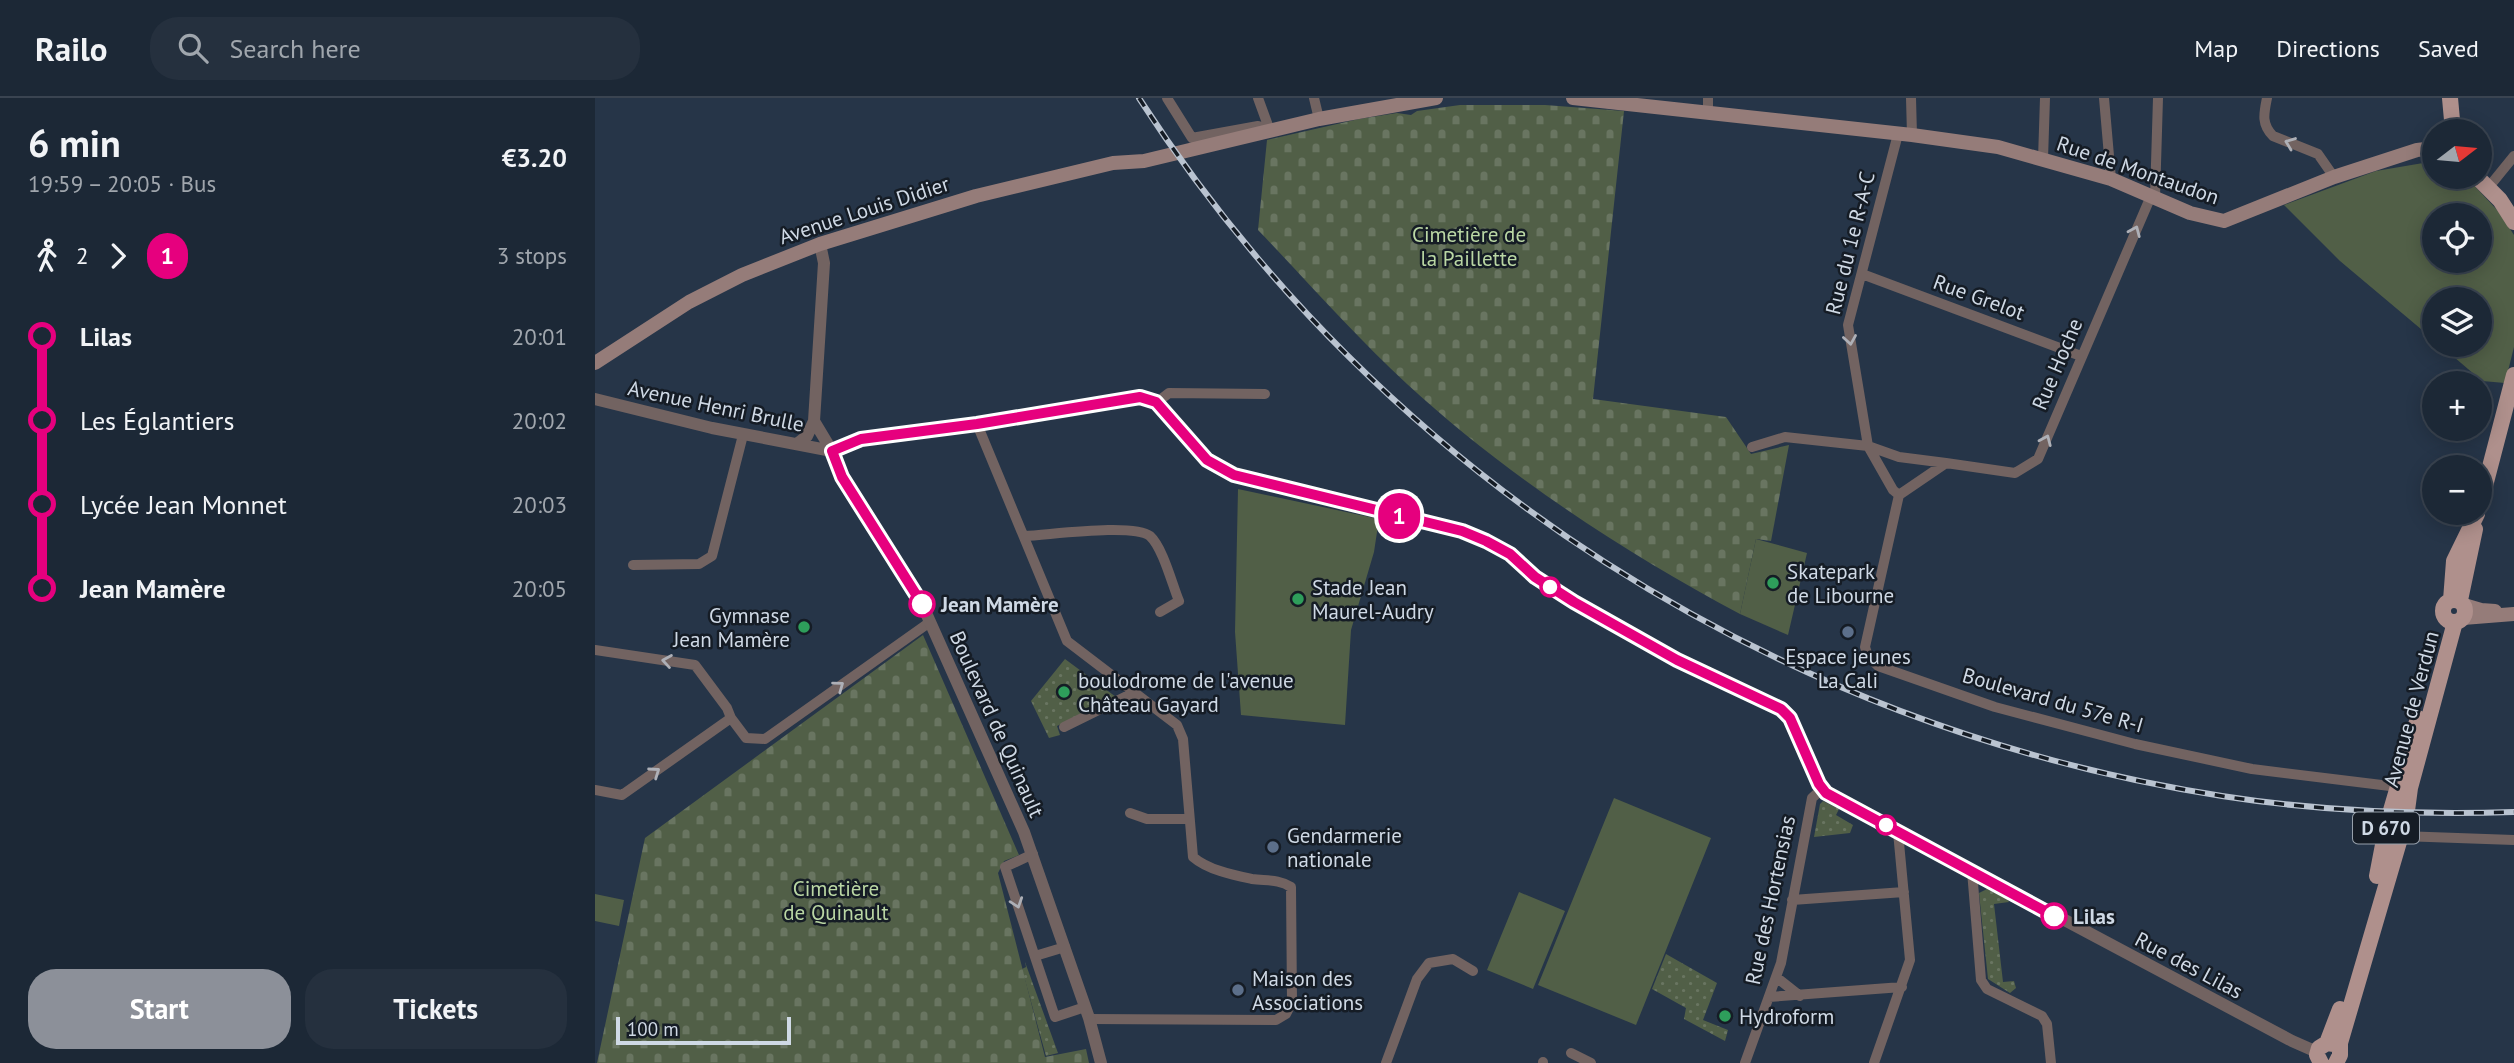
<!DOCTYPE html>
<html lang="en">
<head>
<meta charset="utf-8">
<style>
	body { margin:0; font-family:"PT Sans",sans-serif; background:#25303e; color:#f1f3f6; height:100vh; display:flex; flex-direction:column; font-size:26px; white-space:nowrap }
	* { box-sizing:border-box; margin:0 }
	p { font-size:23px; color:#a0a6ad }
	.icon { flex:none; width:38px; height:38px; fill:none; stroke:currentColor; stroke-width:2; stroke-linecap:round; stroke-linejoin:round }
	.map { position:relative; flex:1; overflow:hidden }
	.panel { display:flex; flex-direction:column; background:#1c2836; width:595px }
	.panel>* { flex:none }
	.badge { padding:0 14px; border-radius:23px; font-size:24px; line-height:46px }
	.needle { width:46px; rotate:74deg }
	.fabs { position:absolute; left:1827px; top:21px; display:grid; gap:14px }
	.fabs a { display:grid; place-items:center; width:70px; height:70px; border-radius:50%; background:#1c2836; box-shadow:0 4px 18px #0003,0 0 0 2px #3a4451; font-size:35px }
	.scale { position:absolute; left:21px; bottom:18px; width:175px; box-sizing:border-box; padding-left:7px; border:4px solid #cfd9e5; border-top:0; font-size:19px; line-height:24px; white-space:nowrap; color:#cfd9e5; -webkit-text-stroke:5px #151c25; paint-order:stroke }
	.map>.badge { position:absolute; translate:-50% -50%; box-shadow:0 0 0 4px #fff }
	.legs { display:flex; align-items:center; gap:10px; height:77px; padding:0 28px; font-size:23px }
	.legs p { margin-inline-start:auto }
	.head { display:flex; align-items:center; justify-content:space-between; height:119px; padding:0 28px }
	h1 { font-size:38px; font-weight:700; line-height:52px }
	.cta { display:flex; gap:14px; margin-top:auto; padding:14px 28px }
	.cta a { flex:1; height:80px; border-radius:28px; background:#8c9099; color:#fff; font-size:28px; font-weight:700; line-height:80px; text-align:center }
	.cta a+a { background:#25303e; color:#f1f3f6 }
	ul { padding:0 28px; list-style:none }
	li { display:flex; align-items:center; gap:24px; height:84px; font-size:26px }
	li i { display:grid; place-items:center; width:10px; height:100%; margin:0 9px; background:currentColor }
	li i::after { content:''; width:18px; height:18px; margin:-9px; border:5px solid; border-radius:50%; background:#1c2836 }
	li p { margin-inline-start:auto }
	li:first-child i { background:linear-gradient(#0000 50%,currentColor 0) }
	li:last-child i { background:linear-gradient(currentColor 50%,#0000 0) }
	header { display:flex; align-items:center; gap:42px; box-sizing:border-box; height:98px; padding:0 35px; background:#1c2836; border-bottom:2px solid #3a4451 }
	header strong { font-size:33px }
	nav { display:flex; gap:38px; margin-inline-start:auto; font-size:24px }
	.search { width:490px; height:63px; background:#25303e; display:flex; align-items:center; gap:18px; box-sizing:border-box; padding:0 24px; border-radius:28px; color:#a0a6ad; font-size:26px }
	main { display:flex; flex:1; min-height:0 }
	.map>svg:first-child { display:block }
	.grass { fill:url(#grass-dots) }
	.cemetery { fill:url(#cemetery-stones) }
	.garden { fill:#515f47; fill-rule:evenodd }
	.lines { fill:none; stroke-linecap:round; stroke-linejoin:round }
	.minor { stroke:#726361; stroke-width:10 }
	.tertiary { stroke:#726361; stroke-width:12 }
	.secondary { stroke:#957c79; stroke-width:14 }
	.primary { stroke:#af908c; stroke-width:16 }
	.rail-casing { stroke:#b9c3d0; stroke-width:6 }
	.rail { stroke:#151c25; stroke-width:3.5; stroke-dasharray:10; stroke-linecap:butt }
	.oneway { stroke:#aeb0b7 }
	.line-1-casing { stroke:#fff; stroke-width:16 }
	.line-1 { stroke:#e6007e; stroke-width:10 }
	.leisure-dot { fill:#2e9e5b; stroke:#151c25; stroke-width:2.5 }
	.stop-1-dot { fill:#fff; stroke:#e6007e; stroke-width:3.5 }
	.service-dot { fill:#5c6f8a; stroke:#151c25; stroke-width:2.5 }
	.labels { text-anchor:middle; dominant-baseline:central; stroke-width:5; stroke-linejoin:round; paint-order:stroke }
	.shield { fill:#151c25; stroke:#97a0ab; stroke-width:2 }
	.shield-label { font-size:19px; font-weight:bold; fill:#cfd9e5 }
	.street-label { font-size:21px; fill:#cfd9e5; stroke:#151c25 }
	.park-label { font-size:21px; fill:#bad7a4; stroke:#151c25 }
	.poi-label { font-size:21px; fill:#cfd9e5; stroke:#151c25; text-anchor:start }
	.stop-label { font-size:21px; font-weight:bold; fill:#cfd9e5; stroke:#151c25; text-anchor:start }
</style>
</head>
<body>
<header>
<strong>Railo</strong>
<div class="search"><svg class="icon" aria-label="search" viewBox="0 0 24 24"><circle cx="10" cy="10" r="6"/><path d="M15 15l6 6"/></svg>Search here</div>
<nav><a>Map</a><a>Directions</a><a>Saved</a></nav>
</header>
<main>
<section class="panel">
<div class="head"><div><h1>6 min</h1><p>19:59 – 20:05 · Bus</p></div><b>€3.20</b></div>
<div class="legs"><svg class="icon" aria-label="walk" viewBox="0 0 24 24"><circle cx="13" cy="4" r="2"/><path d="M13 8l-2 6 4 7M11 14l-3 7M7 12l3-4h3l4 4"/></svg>2<svg class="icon" aria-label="forward" viewBox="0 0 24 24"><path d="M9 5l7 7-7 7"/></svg><b class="badge" style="background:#e6007e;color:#fff">1</b><p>3 stops</p></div>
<ul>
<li><i style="color:#e6007e"></i><b>Lilas</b><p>20:01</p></li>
<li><i style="color:#e6007e"></i><span>Les Églantiers</span><p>20:02</p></li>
<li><i style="color:#e6007e"></i><span>Lycée Jean Monnet</span><p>20:03</p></li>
<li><i style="color:#e6007e"></i><b>Jean Mamère</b><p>20:05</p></li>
</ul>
<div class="cta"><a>Start</a><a>Tickets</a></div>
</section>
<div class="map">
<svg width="1919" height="965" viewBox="0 0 1919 965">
	<defs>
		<pattern id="grass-dots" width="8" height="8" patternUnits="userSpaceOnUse" patternTransform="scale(1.75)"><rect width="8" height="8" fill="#515f47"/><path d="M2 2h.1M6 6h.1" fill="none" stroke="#697561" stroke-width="1.8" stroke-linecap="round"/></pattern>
		<pattern id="cemetery-stones" width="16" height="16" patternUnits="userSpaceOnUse" patternTransform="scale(1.75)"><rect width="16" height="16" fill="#515f47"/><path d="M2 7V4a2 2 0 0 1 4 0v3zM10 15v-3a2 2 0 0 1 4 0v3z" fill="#697561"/></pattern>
	</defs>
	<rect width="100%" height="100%" fill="#263548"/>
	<path class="grass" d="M 470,561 L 521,599 L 462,628 L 465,637 L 454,640 L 436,603 Z
		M 1228,703 L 1244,711 L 1241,717 L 1258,727 L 1255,735 L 1219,739 L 1225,706 Z
		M 1392,791 L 1412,801 L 1414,804 L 1399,806 L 1408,884 L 1419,883 L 1421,890 L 1415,895 L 1393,881 L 1384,795 Z
		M 1071,856 L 1122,885 L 1108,922 L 1133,932 L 1130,943 L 1089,921 L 1091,910 L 1057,891 Z
		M 430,864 L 463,955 L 451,958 L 427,871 L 431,869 Z"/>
	<path class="cemetery" d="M 865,7 L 950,7 L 1029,13 L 998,301 L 1131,319 L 1156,356 L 1194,347 L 1176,443 L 1161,441 L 1145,516 C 1027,453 910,376 812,286 C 760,238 712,183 663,132 L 672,42 L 764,21 L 802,15 L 816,17 L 822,13 Z
		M 328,537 L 424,757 L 409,763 L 403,775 L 450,959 L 491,951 L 494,965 L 2,965 L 50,740 Z"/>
	<path class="garden" d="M 1834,64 L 1839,66 L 1839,79 L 1871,79 L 1904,114 L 1919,137 L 1919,249 L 1910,285 L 1887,283 L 1845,247 L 1885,247 L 1885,201 L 1839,201 L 1839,242 L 1745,163 L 1689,107 L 1781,73 ZM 1839,117 L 1885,117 L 1885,163 L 1839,163 Z
		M 643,391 L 784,421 L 779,454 L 756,532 L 750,627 L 646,617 L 640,534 Z
		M 1161,441 L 1212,455 L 1193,537 L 1145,516 Z
		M 1019,700 L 1116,740 L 1041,927 L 943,887 Z
		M 924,794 L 970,813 L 938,891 L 892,872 Z
		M 0,796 L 29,802 L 24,828 L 0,823 Z"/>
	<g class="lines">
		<path class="minor" d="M 572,0 L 597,40 L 663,28 L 673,32
			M 663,0 L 675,33
			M 719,0 L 724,21
			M 1113,0 L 1113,14
			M 1316,0 L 1317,37
			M 1509,0 L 1516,81
			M 1672,0 C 1669,15 1666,26 1678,38 L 1723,56 L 1739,79
			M 1448,61 L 1450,0
			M 1893,90 L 1919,58
			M 1560,99 L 1563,0
			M 1267,176 L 1486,258
			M 561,305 L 574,295 L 670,296
			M 382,326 L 472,543 L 582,627 L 588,641 L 598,759 C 613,772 638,777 657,781 C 671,783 684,781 696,789 L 697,904 L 691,916 L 681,922 L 494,921
			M 1157,349 L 1190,339 L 1273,348 L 1304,359 L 1351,365 L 1304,397 L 1298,392 L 1273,348 L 1253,227 L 1303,36
			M 1351,365 L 1420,375 L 1443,361 L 1556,98
			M 1304,397 L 1270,549 L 1273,558 L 1283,568 L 1400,609 L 1540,646 L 1657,671 L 1803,689
			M 430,438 C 455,437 538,425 555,438 C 568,450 577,486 584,503 L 565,514
			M 38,467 L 104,466 L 117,458 L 148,337
			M 0,552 L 100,567 L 132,610 L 136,620
			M 469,629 L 540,594
			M 0,692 L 27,697 L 136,620 L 151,640 L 170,641 L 335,524
			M 535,715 L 552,721 L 594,721
			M 1806,738 L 1919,742
			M 438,756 L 410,769 L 460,919 L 490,909
			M 1377,773 L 1386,882 L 1392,891 L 1447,918 L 1452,926 L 1456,965
			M 1197,802 L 1309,794
			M 440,858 L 470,849
			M 1181,879 L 1205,898
			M 1174,899 L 1307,889
			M 976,955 L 996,965
			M 791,965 L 822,881 L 834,865 L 858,861 L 878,873
			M 948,965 L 948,964
			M 1150,965 L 1186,865 L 1217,700 L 1227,691
			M 1279,965 L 1315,862 L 1303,734"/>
		<path class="tertiary" d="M 0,301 L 117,330 L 237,353 L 266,341 L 382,326 L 525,301 L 545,299 L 561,305 L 612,362 L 639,377 L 868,433 L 891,443 L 915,456 L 940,479 L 979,504 L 1082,562 L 1186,611 L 1195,620 L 1224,686 L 1231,695 L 1697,943 L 1722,954
			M 219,323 L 237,353 L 247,379 L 327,506 L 429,734 L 494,920 L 506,965
			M 202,346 L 212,338 L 219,323 L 229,165 L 225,146"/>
		<path class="secondary" d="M 978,0 L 1317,37 L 1403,49 L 1516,81 L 1595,115 L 1629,123 L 1739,79 L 1822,52 L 1839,50
			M 0,265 L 94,204 L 147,177 L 225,146 L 381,98 L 518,65 L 549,63 L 724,21 L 841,0
			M 1869,507 L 1886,512 L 1900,513
			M 1868,520 L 1919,516"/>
		<path class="primary" d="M 1855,0 L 1858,33
			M 1882,79 L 1905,102 L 1919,124
			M 1885,407 L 1919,277
			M1848 513a11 11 0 1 1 22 0a11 11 0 1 1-22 0Z
			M 1856,502 L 1859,463 L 1882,416
			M 1865,502 L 1880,431
			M 1782,778 L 1792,726 L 1823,620
			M 1732,945 L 1745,911
			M 1726,965 L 1722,957 L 1724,950 L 1732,945 L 1739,946
			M 1741,965 L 1745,957 L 1745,945 L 1811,720 L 1815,690 L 1860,524"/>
		<defs>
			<path id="rail" d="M 544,0 C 787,377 1184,629 1627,698 C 1723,713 1822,717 1919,714"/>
		</defs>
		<use href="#rail" class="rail-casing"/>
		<use href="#rail" class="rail"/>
	</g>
	<defs><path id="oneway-chevron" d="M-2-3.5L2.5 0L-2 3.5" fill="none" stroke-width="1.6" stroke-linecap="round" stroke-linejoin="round" transform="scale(1.75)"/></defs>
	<g class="oneway">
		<use href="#oneway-chevron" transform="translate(1695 45) rotate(-159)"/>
		<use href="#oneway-chevron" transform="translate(1540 133) rotate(-67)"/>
		<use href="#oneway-chevron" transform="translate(1255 242) rotate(81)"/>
		<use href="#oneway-chevron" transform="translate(1451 342) rotate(-67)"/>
		<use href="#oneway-chevron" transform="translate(72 563) rotate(-171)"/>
		<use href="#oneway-chevron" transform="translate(244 588) rotate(-36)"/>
		<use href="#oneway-chevron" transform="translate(60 674) rotate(-35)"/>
		<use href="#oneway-chevron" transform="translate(422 805) rotate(71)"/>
	</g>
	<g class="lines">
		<defs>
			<path id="line-1" d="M 327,506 L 247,379 L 237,353 L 266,341 L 382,326 L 545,299 L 561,304 L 612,362 L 639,377 L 867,433 L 891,443 L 915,456 L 940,479 L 979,504 L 1082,562 L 1186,611 L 1195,620 L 1224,686 L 1231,695 L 1459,818"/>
		</defs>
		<use href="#line-1" class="line-1-casing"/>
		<use href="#line-1" class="line-1"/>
	</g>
	<g class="leisure-dot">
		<circle cx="1178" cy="485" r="7"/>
		<circle cx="703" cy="501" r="7"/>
		<circle cx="209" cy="529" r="7"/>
		<circle cx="469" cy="594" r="7"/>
		<circle cx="1130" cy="918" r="7"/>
	</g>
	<g class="stop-1-dot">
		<circle cx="955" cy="489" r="9"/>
		<circle cx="327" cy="506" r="12"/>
		<circle cx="1291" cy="727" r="9"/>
		<circle cx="1459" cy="818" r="12"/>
	</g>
	<g class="service-dot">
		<circle cx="1253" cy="534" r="7"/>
		<circle cx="678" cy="749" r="7"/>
		<circle cx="643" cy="892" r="7"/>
	</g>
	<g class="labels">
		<rect class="shield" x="1758" y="714.5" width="66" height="31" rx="5"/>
		<g class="shield-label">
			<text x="1791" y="730">D 670</text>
		</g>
		<g class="street-label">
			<text transform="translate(1543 72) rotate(19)">Rue de Montaudon</text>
			<text transform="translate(269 112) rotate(-18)">Avenue Louis Didier</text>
			<text transform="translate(1255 145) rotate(-76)">Rue du 1e R-A-C</text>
			<text transform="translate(1384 199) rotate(20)">Rue Grelot</text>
			<text transform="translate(1462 266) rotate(-67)">Rue Hoche</text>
			<text transform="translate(121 308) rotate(12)">Avenue Henri Brulle</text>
			<text transform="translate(1458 602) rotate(16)">Boulevard du 57e R-I</text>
			<text transform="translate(1816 611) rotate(-75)">Avenue de Verdun</text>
			<text transform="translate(402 626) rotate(66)">Boulevard de Quinault</text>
			<text transform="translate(1175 802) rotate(-78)">Rue des Hortensias</text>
			<text transform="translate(1594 867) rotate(28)">Rue des Lilas</text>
		</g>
		<g class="park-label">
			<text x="874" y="136">Cimetière de<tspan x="874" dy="24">la Paillette</tspan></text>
			<text x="241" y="790">Cimetière<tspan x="241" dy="24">de Quinault</tspan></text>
		</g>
		<g class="poi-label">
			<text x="1192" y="473">Skatepark<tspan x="1192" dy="24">de Libourne</tspan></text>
			<text x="717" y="489">Stade Jean<tspan x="717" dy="24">Maurel-Audry</tspan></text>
			<text x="195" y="517" text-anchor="end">Gymnase<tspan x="195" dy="24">Jean Mamère</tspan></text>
			<text x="1253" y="558" text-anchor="middle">Espace jeunes<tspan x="1253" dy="24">La Cali</tspan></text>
			<text x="483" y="582">boulodrome de l'avenue<tspan x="483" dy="24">Château Gayard</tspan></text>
			<text x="692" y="737">Gendarmerie<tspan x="692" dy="24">nationale</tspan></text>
			<text x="657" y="880">Maison des<tspan x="657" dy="24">Associations</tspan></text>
			<text x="1144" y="918">Hydroform</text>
		</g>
		<g class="stop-label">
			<text x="346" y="506">Jean Mamère</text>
			<text x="1478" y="818">Lilas</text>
		</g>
	</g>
</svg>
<div class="fabs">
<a><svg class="needle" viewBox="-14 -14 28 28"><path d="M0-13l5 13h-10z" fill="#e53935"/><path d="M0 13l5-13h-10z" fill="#a0a6ad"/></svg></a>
<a><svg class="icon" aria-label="locate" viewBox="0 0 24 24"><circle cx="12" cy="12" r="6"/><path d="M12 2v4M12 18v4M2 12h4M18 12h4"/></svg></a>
<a><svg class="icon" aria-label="layers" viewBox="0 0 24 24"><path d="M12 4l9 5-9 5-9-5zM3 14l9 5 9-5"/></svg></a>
<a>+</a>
<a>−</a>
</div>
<div class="scale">100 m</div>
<b class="badge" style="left:804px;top:418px;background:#e6007e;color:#fff">1</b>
</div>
</main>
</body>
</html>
